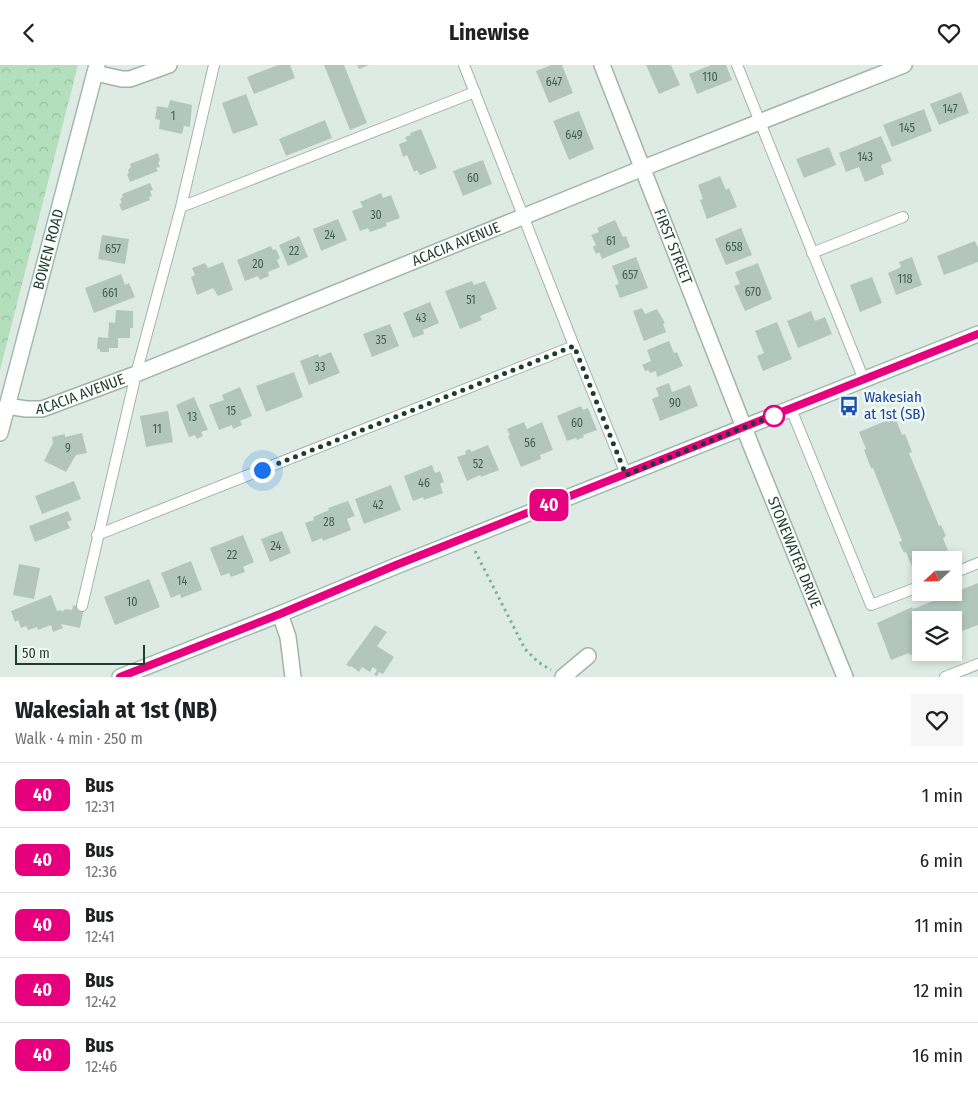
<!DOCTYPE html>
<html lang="en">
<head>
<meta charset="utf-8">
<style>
	body { margin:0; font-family:"Fira Sans Condensed",sans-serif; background:#f6f6f6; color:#202124; height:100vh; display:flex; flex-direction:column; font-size:19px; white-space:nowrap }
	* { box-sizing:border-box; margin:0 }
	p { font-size:16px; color:#757577 }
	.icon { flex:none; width:28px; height:28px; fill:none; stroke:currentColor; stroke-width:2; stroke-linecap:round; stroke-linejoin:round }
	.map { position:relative; height:612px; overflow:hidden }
	.side { display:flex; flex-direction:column; background:#fff; flex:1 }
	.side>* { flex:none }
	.badge { padding:0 10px; border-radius:8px; font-size:18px; line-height:32px }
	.needle { width:32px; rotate:248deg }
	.fabs { position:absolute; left:912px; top:486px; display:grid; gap:10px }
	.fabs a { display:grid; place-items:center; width:50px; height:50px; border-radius:0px; background:#fff; box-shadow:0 2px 8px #0003; font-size:25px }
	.scale { position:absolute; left:15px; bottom:12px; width:130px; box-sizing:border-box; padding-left:5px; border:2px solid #1e3d31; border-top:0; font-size:14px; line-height:18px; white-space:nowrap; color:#1e3d31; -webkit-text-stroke:4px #eff8f2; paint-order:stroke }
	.you { position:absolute; width:25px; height:25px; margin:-12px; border:4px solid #fff; border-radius:50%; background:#1a73e8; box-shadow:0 0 0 8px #1a73e833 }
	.map>.badge { position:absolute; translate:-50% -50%; box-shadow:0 0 0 2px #fff }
	.round { display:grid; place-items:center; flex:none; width:52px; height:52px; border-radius:0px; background:#f6f6f6 }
	.head { display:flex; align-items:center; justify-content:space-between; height:85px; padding:0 15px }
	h1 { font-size:24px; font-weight:700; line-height:38px }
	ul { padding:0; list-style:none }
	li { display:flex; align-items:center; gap:15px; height:65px; padding:0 15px; border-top:1px solid #e0e0e0 }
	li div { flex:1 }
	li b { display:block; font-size:19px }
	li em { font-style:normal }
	li .badge { min-width:55px; font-weight:700; text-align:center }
	header { display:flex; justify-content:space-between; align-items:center; height:65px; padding:0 15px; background:#fff; font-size:22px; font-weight:700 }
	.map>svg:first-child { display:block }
	.park { fill:url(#park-crowns) }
	.building { fill:#b3c6bd }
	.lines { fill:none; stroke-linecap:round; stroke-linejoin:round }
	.service-casing { stroke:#a1b3ab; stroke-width:12 }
	.minor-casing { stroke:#a1b3ab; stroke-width:18 }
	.secondary-casing { stroke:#9ebbae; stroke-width:18 }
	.path { stroke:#7bb29b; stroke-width:3; stroke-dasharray:2.5 4; stroke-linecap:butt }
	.service { stroke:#fff; stroke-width:10 }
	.minor { stroke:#fff; stroke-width:15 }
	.secondary { stroke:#fff; stroke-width:15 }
	.line-casing { stroke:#fff; stroke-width:11 }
	.line { stroke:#e6007e; stroke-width:8 }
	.walk { stroke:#1e3d31; stroke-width:5; stroke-dasharray:0 9 }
	.stop-dot { fill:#fff; stroke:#e6007e; stroke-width:2.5 }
	.labels { text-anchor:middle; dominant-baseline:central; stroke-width:5; stroke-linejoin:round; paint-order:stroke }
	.number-label { font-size:12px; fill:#435f54 }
	.street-label { font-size:15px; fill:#1e3d31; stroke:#eff8f2 }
	.transit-label { font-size:15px; fill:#164399; stroke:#eff8f2; text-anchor:start }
</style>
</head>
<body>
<header><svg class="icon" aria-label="back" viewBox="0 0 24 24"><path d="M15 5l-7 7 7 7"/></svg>Linewise<svg class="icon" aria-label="heart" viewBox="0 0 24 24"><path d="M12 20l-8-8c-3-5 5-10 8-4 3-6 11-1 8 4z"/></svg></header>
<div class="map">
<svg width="978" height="612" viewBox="0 0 978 612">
	<defs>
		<pattern id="park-crowns" width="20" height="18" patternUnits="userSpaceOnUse" patternTransform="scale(1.25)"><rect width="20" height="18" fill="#b4dfbc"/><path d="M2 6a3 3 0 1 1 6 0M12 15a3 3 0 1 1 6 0" fill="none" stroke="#9ac0a2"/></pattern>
	</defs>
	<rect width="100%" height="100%" fill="#deebe4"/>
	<path class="park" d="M 0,0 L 78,0 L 0,305 Z"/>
	<path class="building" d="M 278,0 L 290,0 L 295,13 L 254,29 L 247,12 Z
		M 324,0 L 344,0 L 367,58 L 350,65 Z
		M 357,0 L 369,0 L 359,4 Z
		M 551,0 L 562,0 L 573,28 L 549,38 L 536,6 Z
		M 646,0 L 671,0 L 680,20 L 659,29 Z
		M 711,0 L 726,0 L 732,15 L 697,29 L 689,9 Z
		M 961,27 L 969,48 L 939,60 L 930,39 Z
		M 246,29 L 258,60 L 233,69 L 222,38 Z
		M 170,35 L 192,40 L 190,62 L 184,61 L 182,69 L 159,64 L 160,55 L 155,54 L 157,41 L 168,43 Z
		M 924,44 L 932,66 L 892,82 L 883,60 Z
		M 579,46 L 594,84 L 569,95 L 553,56 Z
		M 325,55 L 332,73 L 286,91 L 279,74 Z
		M 421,64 L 437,103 L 420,110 L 417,105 L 414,107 L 407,90 L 403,92 L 399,79 L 407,76 L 405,72 L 411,70 L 410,68 Z
		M 881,71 L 892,96 L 881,100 L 884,109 L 865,117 L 859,102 L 846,107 L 839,88 Z
		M 829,82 L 836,100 L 804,113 L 796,94 Z
		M 158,88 L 160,96 L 158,97 L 160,102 L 156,103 L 158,106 L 130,117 L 127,109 L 129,108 L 128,105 L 131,102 L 130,99 Z
		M 483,95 L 492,119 L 463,131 L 453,106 Z
		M 720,111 L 726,125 L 729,123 L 737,142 L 707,154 L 700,135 L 703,134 L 698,120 Z
		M 150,118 L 153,125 L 150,126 L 152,131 L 149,132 L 150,135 L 122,146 L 119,139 L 122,138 L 120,134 L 123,132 L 122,129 Z
		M 381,128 L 383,133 L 391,130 L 400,153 L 386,158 L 387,161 L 370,167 L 368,163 L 360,166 L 352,146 L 363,142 L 360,137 Z
		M 338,154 L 347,175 L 321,186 L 313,164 Z
		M 615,155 L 623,172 L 626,171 L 630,182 L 602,194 L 599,187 L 596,189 L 593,182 L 596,180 L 591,170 L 599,167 L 597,163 Z
		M 741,163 L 752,190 L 726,200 L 715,174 Z
		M 102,170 L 129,174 L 125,199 L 98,194 Z
		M 299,171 L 308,192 L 288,201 L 279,180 Z
		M 975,176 L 978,183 L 978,197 L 944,210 L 937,191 Z
		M 271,181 L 273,185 L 276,184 L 280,193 L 277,195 L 280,202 L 268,207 L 269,211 L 260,215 L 258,211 L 245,216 L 237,195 Z
		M 636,192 L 648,223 L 620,233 L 615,220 L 619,219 L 612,201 Z
		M 912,192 L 922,220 L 896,230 L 888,208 L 901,202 L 899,197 Z
		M 223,197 L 233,225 L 218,231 L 213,223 L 197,230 L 191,212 L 195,210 L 192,203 L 205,198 L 208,203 Z
		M 758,198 L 772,234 L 745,246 L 734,221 L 740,219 L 735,207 Z
		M 121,209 L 125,220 L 129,218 L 135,232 L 94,248 L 85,223 Z
		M 872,212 L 882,238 L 860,247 L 850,220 Z
		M 472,216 L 474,220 L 485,216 L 497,244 L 480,251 L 482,255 L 460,264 L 445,226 Z
		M 430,237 L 439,258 L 423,265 L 424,269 L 413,273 L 403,248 Z
		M 642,243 L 645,249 L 657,244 L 665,258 L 663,259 L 666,267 L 644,276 L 633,246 Z
		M 116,245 L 133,246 L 133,263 L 130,263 L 130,273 L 118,273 L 118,283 L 109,283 L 109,287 L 100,287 L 100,284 L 97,284 L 98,272 L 108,273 L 109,257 L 115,258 Z
		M 811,246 L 815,256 L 825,252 L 832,269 L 798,283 L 787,256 Z
		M 777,257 L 792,294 L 763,306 L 757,291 L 764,288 L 755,266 Z
		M 390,259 L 399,281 L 372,292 L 363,269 Z
		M 669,276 L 674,288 L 677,287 L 683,301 L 657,312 L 656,306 L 650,308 L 648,305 L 645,306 L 642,300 L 651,296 L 647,285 Z
		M 331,287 L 340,308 L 309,320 L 300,296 L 318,289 L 319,292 Z
		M 294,307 L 303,332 L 266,347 L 256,321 Z
		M 669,318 L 672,327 L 690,320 L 698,341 L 660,356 L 652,334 L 659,331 L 656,323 Z
		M 240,322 L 252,351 L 240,356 L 242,360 L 233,364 L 232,360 L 219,365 L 209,340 L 224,335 L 222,330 Z
		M 194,332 L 208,365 L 201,367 L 203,371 L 197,374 L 195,370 L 189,372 L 176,340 Z
		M 581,341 L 583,345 L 588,343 L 597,365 L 583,370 L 584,372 L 577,375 L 576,373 L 567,376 L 557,351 Z
		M 168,346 L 173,377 L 146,382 L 140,351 Z
		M 895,352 L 902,370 L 905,369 L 912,387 L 909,388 L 939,461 L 941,460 L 946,471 L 943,473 L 950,491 L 941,495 L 921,495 L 921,503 L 914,506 L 906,487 L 904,488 L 899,477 L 902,476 L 873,403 L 871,403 L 864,385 L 866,384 L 859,367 Z
		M 524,357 L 527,364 L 542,357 L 553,385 L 540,390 L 541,394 L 521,402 L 508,371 L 510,370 L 507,364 Z
		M 82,368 L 87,388 L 76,390 L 66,407 L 44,396 L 53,378 L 52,372 L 65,369 L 65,372 Z
		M 488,380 L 499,405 L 481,412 L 480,410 L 467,416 L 457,392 L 466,389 L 465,386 L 470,384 L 471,387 Z
		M 432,400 L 435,408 L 440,406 L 444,417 L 440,419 L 443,428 L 424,435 L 423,432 L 413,436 L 404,411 Z
		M 74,416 L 81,434 L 42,449 L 35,431 Z
		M 391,420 L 401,445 L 364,459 L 355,434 Z
		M 348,436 L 355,451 L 347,454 L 351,465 L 323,476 L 322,473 L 312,477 L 305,458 L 314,455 L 313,452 L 329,445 L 328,443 Z
		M 68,446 L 72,455 L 67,457 L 70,463 L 35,477 L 29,461 Z
		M 282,466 L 291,488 L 270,497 L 261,474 Z
		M 243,470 L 254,497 L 243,502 L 245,507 L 231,512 L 229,508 L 221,511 L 210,483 Z
		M 191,496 L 202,525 L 181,533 L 180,529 L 171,533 L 161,508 Z
		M 19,499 L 40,503 L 34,534 L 13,530 Z
		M 149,514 L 160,542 L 115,560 L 104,532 Z
		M 978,518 L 978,560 L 954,569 L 954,555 L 921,555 L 921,585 L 910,590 L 909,588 L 891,595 L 877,558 L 912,542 L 913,544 Z
		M 51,530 L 57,546 L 61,545 L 62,547 L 65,544 L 72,545 L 73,540 L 84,543 L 80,563 L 61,559 L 63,563 L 53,567 L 51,560 L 38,565 L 37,562 L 28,565 L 26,561 L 21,563 L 18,555 L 15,557 L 11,546 Z
		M 375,560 L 387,567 L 377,581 L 394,592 L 383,609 L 379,607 L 377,611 L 374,610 L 377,605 L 373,602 L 370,607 L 362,602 L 359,607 L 351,601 L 350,602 L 346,600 Z"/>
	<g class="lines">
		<defs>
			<path id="service" d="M 737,0 L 864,315
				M 181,142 L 475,27
				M 812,188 L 903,152
				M 574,281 L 626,409
				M 791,344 L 871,540 L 921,521
				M 97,470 L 574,281 L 464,0
				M 954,508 L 978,498
				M 82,541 L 136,309 L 181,142 L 214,0
				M 945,612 L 978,599"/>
			<g id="minor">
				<path id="s1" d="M 602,0 L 754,388 L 845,612"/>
				<path d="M 95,8 L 122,14 L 130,14 L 169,0"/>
				<path id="s2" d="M 7,341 L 26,344 L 42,344 L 136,309 L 643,103 L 904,0"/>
				<path d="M 280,549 L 288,572 L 293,612"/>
				<path d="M 563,612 L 588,591"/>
			</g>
			<g id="secondary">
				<path id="s3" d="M 0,368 L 97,0"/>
				<path d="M 120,612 L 280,549 L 396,501 L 978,269"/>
			</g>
		</defs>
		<use href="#service" class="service-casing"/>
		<use href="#minor" class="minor-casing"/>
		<use href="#secondary" class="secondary-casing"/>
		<path class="path" d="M 475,486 L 525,584 L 538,597 L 551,605"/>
		<use href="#service" class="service"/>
		<use href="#minor" class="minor"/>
		<use href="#secondary" class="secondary"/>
	</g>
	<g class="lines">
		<defs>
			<path id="line" d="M 120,612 L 280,549 L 396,500 L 978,269"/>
		</defs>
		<use href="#line" class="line-casing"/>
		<use href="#line" class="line"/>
		<path class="walk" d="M 262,405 L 574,281 L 626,410 L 777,349 L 774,351"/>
	</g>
	<defs>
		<symbol id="bus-bare" viewBox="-9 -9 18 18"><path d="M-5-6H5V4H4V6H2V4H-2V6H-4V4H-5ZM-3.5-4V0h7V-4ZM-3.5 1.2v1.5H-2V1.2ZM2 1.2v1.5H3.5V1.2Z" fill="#1a4fb4" stroke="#eff8f2" stroke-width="2.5" paint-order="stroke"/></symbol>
	</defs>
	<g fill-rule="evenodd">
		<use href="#bus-bare" x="835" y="327" width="28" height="28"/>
	</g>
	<circle class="stop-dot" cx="774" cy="351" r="10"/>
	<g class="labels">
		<g class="number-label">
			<text x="710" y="12">110</text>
			<text x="554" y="17">647</text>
			<text x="950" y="44">147</text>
			<text x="173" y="51">1</text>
			<text x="907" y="63">145</text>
			<text x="574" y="70">649</text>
			<text x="865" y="92">143</text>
			<text x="473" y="113">60</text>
			<text x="376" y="150">30</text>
			<text x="330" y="170">24</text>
			<text x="611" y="176">61</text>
			<text x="734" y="182">658</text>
			<text x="113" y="184">657</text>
			<text x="294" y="186">22</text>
			<text x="258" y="199">20</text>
			<text x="630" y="210">657</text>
			<text x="905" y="214">118</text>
			<text x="753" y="227">670</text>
			<text x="110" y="228">661</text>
			<text x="471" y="235">51</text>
			<text x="421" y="253">43</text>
			<text x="381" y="275">35</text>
			<text x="320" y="302">33</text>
			<text x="675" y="338">90</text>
			<text x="231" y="346">15</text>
			<text x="192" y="352">13</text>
			<text x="577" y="358">60</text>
			<text x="157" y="364">11</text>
			<text x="530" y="378">56</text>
			<text x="68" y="383">9</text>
			<text x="478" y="399">52</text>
			<text x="424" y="418">46</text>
			<text x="378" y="440">42</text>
			<text x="329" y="457">28</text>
			<text x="276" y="481">24</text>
			<text x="232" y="490">22</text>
			<text x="182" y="516">14</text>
			<text x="132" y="537">10</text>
		</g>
		<g class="street-label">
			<text stroke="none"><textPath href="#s2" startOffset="481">ACACIA AVENUE</textPath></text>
			<text stroke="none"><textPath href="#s1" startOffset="195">FIRST STREET</textPath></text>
			<text stroke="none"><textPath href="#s3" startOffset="190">BOWEN ROAD</textPath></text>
			<text stroke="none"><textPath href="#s2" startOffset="76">ACACIA AVENUE</textPath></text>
			<text stroke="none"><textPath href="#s1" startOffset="524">STONEWATER DRIVE</textPath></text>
		</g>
		<g class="transit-label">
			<text x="864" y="332">Wakesiah<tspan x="864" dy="17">at 1st (SB)</tspan></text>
		</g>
	</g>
</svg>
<div class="fabs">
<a><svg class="needle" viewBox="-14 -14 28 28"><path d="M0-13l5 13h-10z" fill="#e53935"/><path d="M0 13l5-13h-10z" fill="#757577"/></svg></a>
<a><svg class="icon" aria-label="layers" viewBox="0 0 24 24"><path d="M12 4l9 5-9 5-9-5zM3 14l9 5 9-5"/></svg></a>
</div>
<div class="scale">50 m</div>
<div class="you" style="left:262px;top:405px"></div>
<b class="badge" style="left:549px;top:440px;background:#e6007e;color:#fff">40</b>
</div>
<section class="side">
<div class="head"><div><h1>Wakesiah at 1st (NB)</h1><p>Walk · 4 min · 250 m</p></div><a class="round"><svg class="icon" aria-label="heart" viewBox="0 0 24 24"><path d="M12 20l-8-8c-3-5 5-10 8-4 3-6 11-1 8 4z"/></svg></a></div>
<ul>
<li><span class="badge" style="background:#e6007e;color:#fff">40</span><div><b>Bus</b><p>12:31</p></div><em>1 min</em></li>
<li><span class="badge" style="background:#e6007e;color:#fff">40</span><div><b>Bus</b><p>12:36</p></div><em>6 min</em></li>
<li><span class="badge" style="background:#e6007e;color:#fff">40</span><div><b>Bus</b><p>12:41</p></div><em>11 min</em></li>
<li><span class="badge" style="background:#e6007e;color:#fff">40</span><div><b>Bus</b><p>12:42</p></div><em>12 min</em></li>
<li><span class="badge" style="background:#e6007e;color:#fff">40</span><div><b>Bus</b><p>12:46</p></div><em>16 min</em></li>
</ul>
</section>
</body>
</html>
